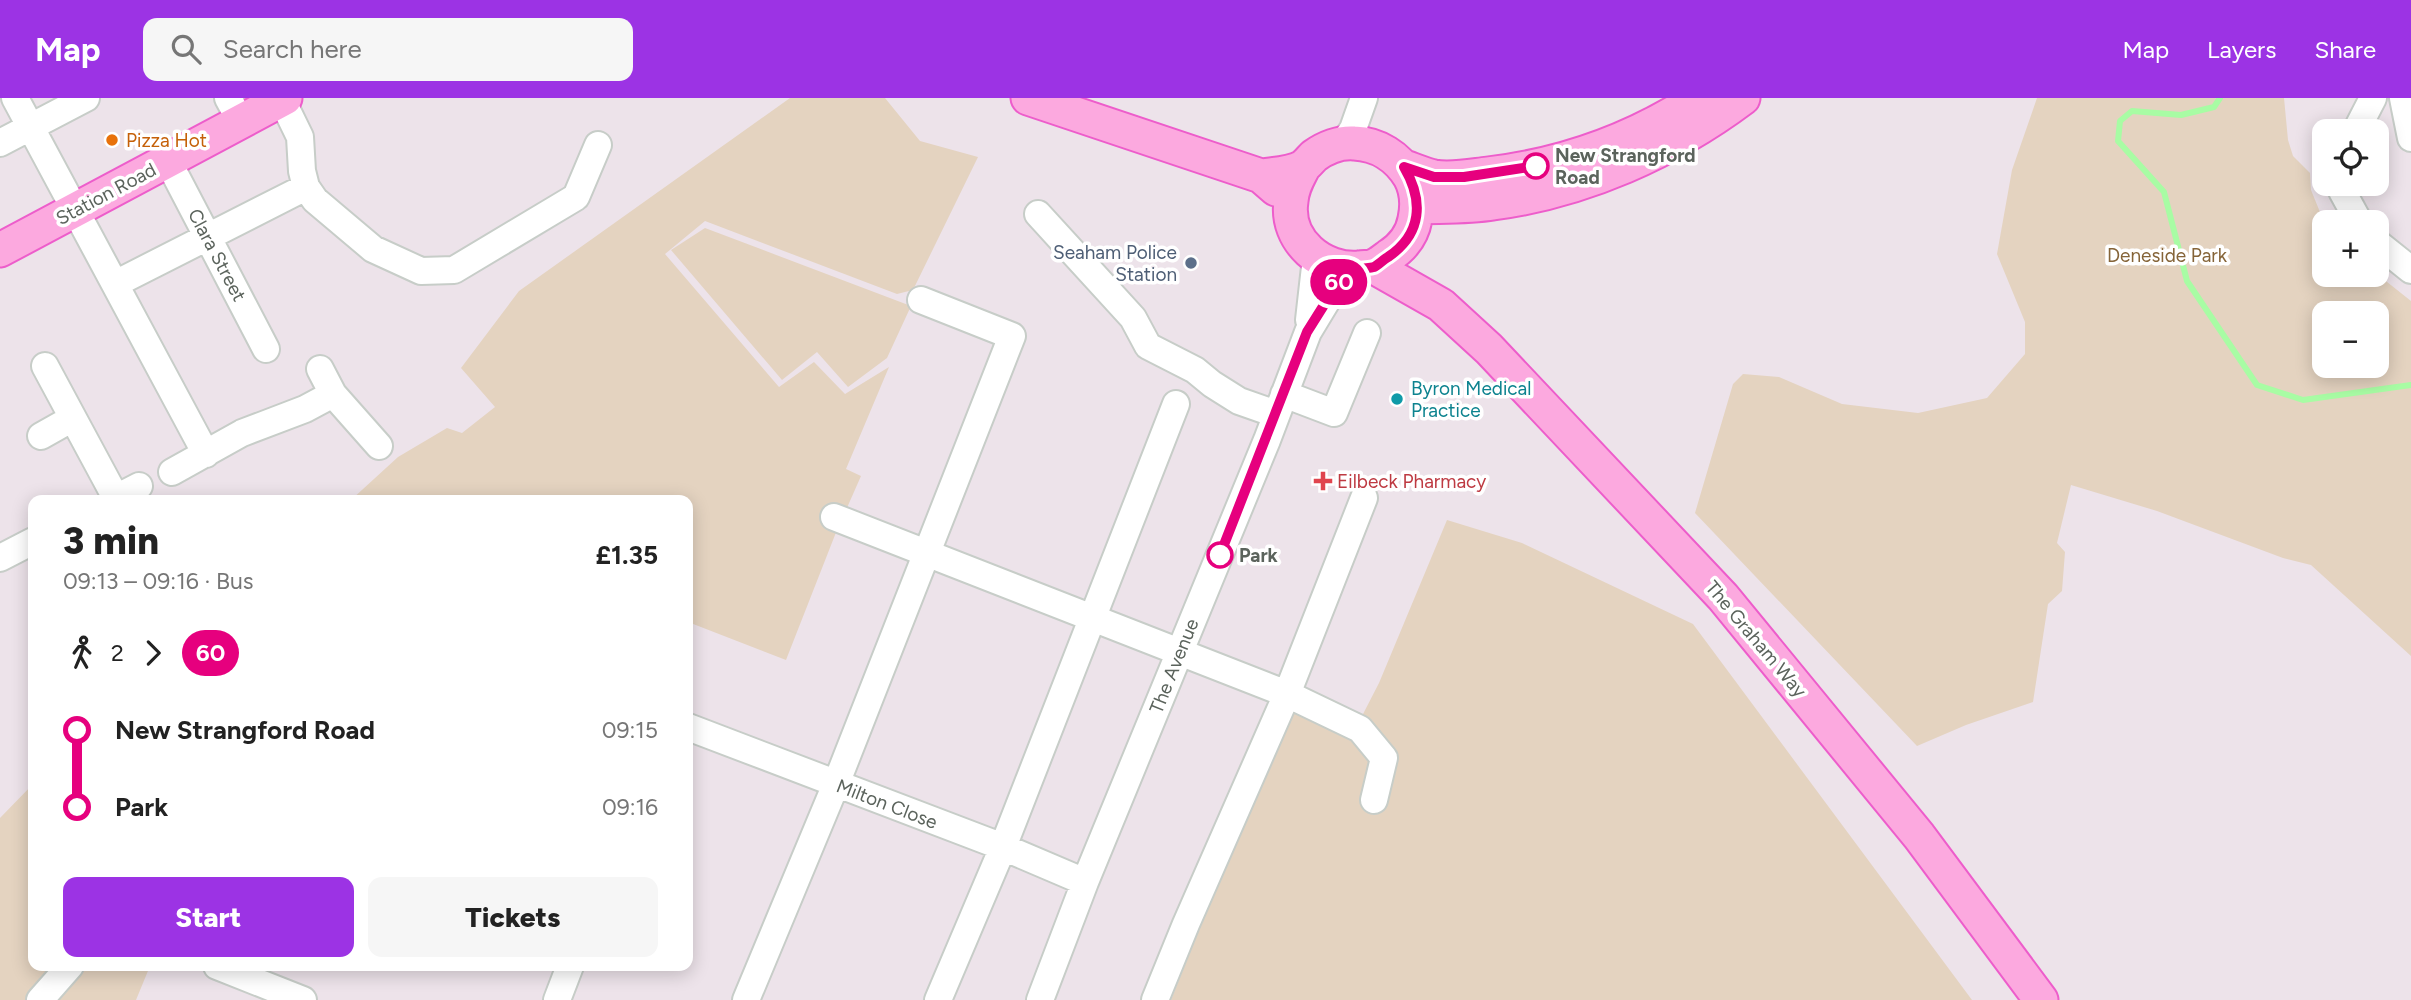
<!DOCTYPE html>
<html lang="en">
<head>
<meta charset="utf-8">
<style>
	body { margin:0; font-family:Figtree,sans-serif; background:#f6f6f6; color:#222; height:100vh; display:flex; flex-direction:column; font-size:26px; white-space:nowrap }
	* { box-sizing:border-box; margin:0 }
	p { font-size:23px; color:#767676 }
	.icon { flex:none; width:38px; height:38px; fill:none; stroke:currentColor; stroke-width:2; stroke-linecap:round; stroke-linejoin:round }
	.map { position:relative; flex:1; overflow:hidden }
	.drawer { position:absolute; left:28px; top:397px; width:665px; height:476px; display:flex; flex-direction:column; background:#fff; border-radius:14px; box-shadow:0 4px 18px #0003 }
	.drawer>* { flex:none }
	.badge { padding:0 14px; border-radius:23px; font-size:24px; line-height:46px }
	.fabs { position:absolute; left:2312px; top:21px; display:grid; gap:14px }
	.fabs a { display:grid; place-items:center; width:77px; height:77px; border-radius:14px; background:#fff; box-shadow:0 4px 18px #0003; font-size:35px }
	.map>.badge { position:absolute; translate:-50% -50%; box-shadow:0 0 0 4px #fff }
	.legs { display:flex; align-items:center; gap:10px; height:77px; padding:0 35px; font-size:23px }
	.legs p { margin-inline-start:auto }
	.overview { display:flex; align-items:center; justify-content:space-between; height:119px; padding:0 35px }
	h1 { font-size:38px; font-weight:800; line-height:52px }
	.primary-button { display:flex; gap:14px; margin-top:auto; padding:14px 35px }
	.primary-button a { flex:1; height:80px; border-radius:14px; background:#9c33e4; color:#fff; font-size:28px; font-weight:800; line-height:80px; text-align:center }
	.primary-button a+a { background:#f6f6f6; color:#222 }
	ul { padding:0 35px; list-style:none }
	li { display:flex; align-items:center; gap:24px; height:77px; font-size:26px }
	li i { display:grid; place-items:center; width:10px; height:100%; margin:0 9px; background:currentColor }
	li i::after { content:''; width:18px; height:18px; margin:-9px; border:5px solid; border-radius:50%; background:#fff }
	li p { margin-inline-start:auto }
	li:first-child i { background:linear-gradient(#0000 50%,currentColor 0) }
	li:last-child i { background:linear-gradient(currentColor 50%,#0000 0) }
	header { display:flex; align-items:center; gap:42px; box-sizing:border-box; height:98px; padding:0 35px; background:#9c33e4; color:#fff }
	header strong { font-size:33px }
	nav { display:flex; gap:38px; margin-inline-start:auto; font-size:24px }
	.search { width:490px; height:63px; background:#f6f6f6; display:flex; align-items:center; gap:18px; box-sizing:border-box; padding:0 24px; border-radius:14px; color:#767676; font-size:26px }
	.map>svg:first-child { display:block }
	.green { fill:#e4d3c0; fill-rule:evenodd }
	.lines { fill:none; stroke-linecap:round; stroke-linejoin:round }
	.stream { stroke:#a8fca4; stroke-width:6 }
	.minor-casing { stroke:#c7cdc8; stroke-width:30 }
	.major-casing { stroke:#ed5dcb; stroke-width:37 }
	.minor { stroke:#fff; stroke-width:26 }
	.major { stroke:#fca9df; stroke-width:33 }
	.line-1-casing { stroke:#fff; stroke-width:16 }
	.line-1 { stroke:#e6007e; stroke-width:10 }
	.food-dot { fill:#e8710a; stroke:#fff; stroke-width:2.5 }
	.stop-1-dot { fill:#fff; stroke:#e6007e; stroke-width:3.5 }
	.service-dot { fill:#5c6f8a; stroke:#fff; stroke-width:2.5 }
	.culture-dot { fill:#0f9aa8; stroke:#fff; stroke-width:2.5 }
	.health-dot { fill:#e0444e; stroke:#fff; stroke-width:2.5 }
	.labels { text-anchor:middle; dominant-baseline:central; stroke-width:7; stroke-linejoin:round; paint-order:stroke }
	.food-label { font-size:19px; fill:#c56008; stroke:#fff; text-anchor:start }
	.stop-label { font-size:19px; font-weight:bold; fill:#5b635c; stroke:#fff; text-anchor:start }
	.street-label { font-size:19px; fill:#5b635c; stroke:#fff }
	.service-label { font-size:19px; fill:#4e5e75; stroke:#fff; text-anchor:end }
	.park-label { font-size:19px; fill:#856438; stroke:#fff }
	.culture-label { font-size:19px; fill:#0d838f; stroke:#fff; text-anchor:start }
	.health-label { font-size:19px; fill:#be3a42; stroke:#fff; text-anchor:start }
</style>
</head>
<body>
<header>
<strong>Map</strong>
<div class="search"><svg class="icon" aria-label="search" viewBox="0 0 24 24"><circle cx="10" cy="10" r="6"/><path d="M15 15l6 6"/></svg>Search here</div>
<nav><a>Map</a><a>Layers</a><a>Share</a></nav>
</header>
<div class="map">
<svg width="2411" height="902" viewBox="0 0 2411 902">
	<rect width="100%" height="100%" fill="#ede3ea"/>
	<path class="green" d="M 790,0 L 885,0 L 920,43 L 978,59 L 913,192 L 897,196 L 705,123 L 665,156 L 779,289 L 814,264 L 845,296 L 889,269 L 846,371 L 861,378 L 835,437 L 786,562 L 688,524 L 688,402 L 351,402 L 398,359 L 447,330 L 462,335 L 495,309 L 461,270 L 519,193 Z
		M 2037,0 L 2284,0 L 2288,42 L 2293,58 L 2310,75 L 2311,92 L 2324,124 L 2324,177 L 2377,176 L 2411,203 L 2411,558 L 2311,467 L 2283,460 L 2157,413 L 2071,387 L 2057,445 L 2065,454 L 2062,493 L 2048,506 L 2033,604 L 1966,627 L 1917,648 L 1695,415 L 1733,286 L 1743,276 L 1779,279 L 1842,306 L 1918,315 L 1987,300 L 2025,256 L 2025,224 L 1997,156 L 2012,72 ZM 2324,215 L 2376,215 L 2376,268 L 2324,268 Z
		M 705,130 L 911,208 L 887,260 L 848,289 L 817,254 L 782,282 L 671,152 Z
		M 1447,422 L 1522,445 L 1693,526 L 1972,902 L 1171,902 L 1295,590 L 1362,618 L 1379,585 Z
		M 33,686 L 33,868 L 150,868 L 136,902 L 0,902 L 0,720 Z"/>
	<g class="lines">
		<path class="stream" d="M 2220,0 L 2214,9 L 2181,17 L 2132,13 L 2120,23 L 2118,43 L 2164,94 L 2187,183 L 2257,287 L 2303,302 L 2411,287"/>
		<defs>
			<path id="minor" d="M 15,0 L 206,356
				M 228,0 L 241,24
				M 2403,0 L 2411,40
				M 282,2 L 300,39 L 302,73 L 306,89 L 315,102 L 373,151 L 421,173 L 454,172 L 576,99 L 598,47
				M 2356,33 L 2373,0
				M 0,45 L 86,0
				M 1343,46 L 1353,31 L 1364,0
				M 168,63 L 266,251
				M 2343,86 L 2342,93 L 2359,124
				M 1038,116 L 1133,220 L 1148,248 L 1195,272 L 1212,286 L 1239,303 L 1276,316
				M 2376,144 L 2411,172
				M 115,186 L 306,89
				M 1309,222 L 1316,160
				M 45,268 L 116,400
				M 320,271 L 333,296 L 379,348
				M 1284,296 L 1334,315 L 1367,235
				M 41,338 L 73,320
				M 172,374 L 242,335 L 305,311 L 333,296
				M 112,402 L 139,388
				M 834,419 L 1287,596 L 1360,631 L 1384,660 L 1374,702
				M 0,460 L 33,443
				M 688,629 L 1003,749 L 1085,784
				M 217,868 L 303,902
				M 40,902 L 70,868
				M 557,902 L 570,868
				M 746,902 L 836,686 L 1012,238 L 921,202
				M 938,902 L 1003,749 L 1176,306
				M 1040,902 L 1085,784 L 1267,342 L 1308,234 L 1346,171
				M 1155,902 L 1186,826 L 1287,596 L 1364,400"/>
			<path id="major" d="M 1028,0 L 1261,78 L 1276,91
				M 1404,69 C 1414,72 1424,77 1434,79 C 1452,82 1471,78 1488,76 C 1564,67 1634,42 1698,0
				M 1261,78 C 1275,76 1290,76 1303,69 C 1307,66 1310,62 1314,58 C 1325,50 1340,44 1354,45 C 1378,46 1398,59 1410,79 C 1417,92 1418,107 1415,121 C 1412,138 1403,149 1389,158 C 1385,161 1380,165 1376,167 C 1371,170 1365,169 1360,170 C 1323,174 1285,143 1291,103 C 1292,89 1298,80 1304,68
				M 1417,109 C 1442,108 1468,109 1493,105 C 1583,93 1671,54 1743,0
				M 0,152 L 285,0
				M 1374,169 L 1441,207 L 1489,251 L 1723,499 L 1919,738 L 2041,902"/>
		</defs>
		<use href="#minor" class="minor-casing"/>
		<use href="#major" class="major-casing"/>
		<use href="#minor" class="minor"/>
		<use href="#major" class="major"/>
	</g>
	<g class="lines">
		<defs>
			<path id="line-1" d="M 1220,457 L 1307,234 L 1346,172 C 1355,171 1366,171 1374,169 C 1378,167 1383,162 1388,159 C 1422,136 1424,103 1404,69 L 1434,79 L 1464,79 L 1536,68"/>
		</defs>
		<use href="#line-1" class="line-1-casing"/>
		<use href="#line-1" class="line-1"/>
	</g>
	<circle class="food-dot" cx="112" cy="42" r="7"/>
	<g class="stop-1-dot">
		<circle cx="1536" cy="68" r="12"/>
		<circle cx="1220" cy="457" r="12"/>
	</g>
	<circle class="service-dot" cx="1191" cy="165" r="7"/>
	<circle class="culture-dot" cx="1397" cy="301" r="7"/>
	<path class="health-dot" d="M1319.5 372.5h7v7h7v7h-7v7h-7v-7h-7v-7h7z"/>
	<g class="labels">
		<g class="food-label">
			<text x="126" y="42">Pizza Hot</text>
		</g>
		<g class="stop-label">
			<text x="1555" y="57">New Strangford<tspan x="1555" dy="22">Road</tspan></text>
			<text x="1239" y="457">Park</text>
		</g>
		<g class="street-label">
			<text transform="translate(106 96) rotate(-28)">Station Road</text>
			<text transform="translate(217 157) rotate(62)">Clara Street</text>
			<text transform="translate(1756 541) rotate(50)">The Graham Way</text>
			<text transform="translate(1174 568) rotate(-68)">The Avenue</text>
			<text transform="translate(887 706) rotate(21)">Milton Close</text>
		</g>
		<g class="service-label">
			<text x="1177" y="154">Seaham Police<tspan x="1177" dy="22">Station</tspan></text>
		</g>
		<g class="park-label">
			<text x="2167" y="157">Deneside Park</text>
		</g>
		<g class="culture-label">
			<text x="1411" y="290">Byron Medical<tspan x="1411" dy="22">Practice</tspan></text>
		</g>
		<g class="health-label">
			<text x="1337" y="383">Eilbeck Pharmacy</text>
		</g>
	</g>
</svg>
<div class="fabs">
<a><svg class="icon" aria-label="locate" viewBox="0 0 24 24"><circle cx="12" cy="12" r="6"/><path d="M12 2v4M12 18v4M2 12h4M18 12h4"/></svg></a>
<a>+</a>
<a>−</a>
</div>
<b class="badge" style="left:1339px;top:184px;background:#e6007e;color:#fff">60</b>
<section class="drawer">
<div class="overview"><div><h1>3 min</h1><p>09:13 – 09:16 · Bus</p></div><b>£1.35</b></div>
<div class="legs"><svg class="icon" aria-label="walk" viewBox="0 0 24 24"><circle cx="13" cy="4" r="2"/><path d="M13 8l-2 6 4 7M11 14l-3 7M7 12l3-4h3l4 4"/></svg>2<svg class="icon" aria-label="forward" viewBox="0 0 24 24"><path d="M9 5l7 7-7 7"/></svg><b class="badge" style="background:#e6007e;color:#fff">60</b></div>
<ul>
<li><i style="color:#e6007e"></i><b>New Strangford Road</b><p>09:15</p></li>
<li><i style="color:#e6007e"></i><b>Park</b><p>09:16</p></li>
</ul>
<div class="primary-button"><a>Start</a><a>Tickets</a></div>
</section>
</div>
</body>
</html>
